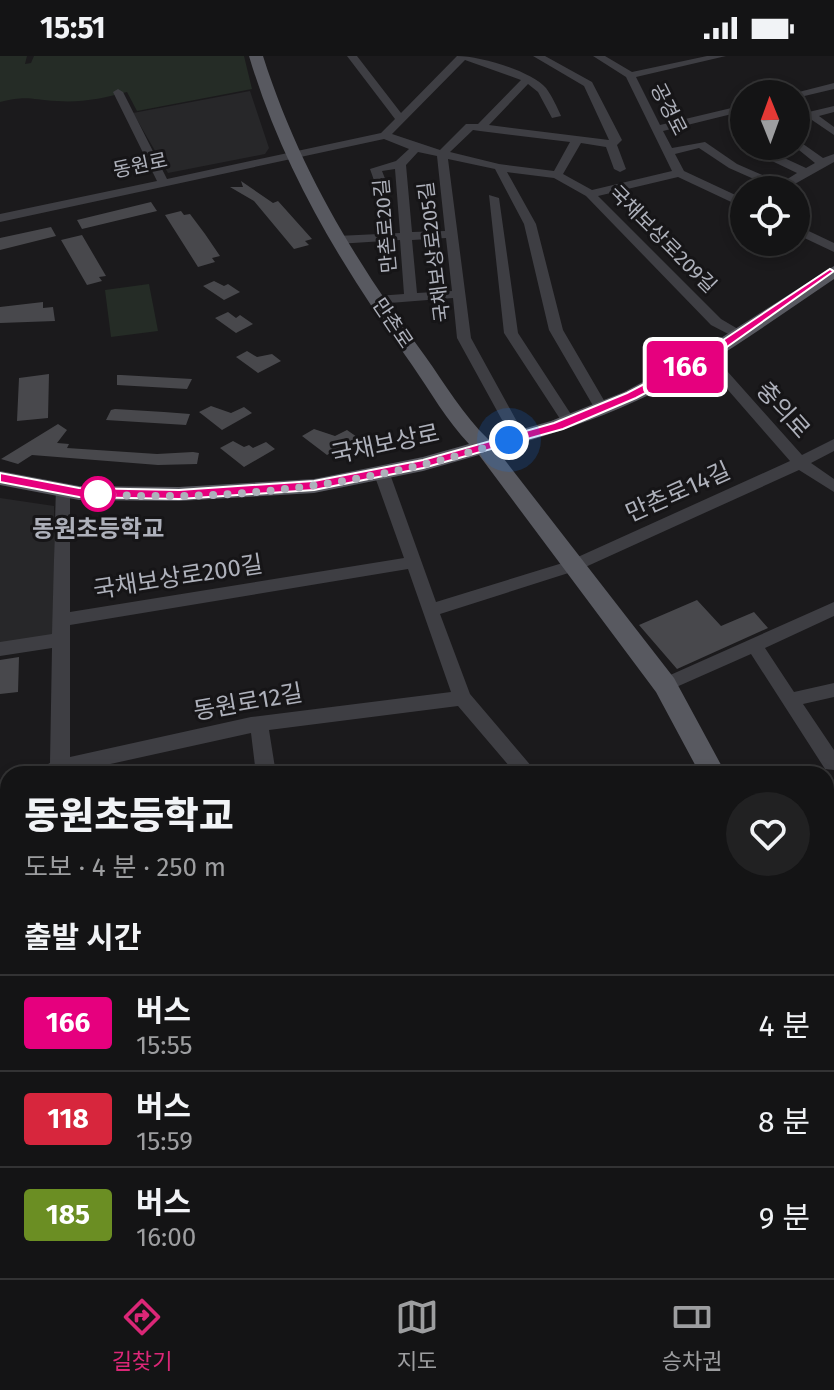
<!DOCTYPE html>
<html lang="ko">
<head>
<meta charset="utf-8">
<style>
	body { margin:0; font-family:"Fira Sans","Noto Sans KR",sans-serif; background:#212122; color:#f1f3f6; height:100vh; display:flex; flex-direction:column; font-size:30px; white-space:nowrap }
	* { box-sizing:border-box; margin:0 }
	p { font-size:26px; color:#9d9ea0 }
	.icon { flex:none; width:44px; height:44px; fill:none; stroke:currentColor; stroke-width:2; stroke-linecap:round; stroke-linejoin:round }
	.map { position:relative; flex:1; overflow:hidden }
	.details { position:absolute; left:0px; top:710px; width:834px; height:512px; display:flex; flex-direction:column; background:#141415; border-radius:24px 24px 0 0; box-shadow:0 4px 12px #0003,0 0 0 2px #333334 }
	.details>* { flex:none }
	.badge { padding:0 16px; border-radius:6px; font-size:28px; line-height:52px }
	.needle { width:52px; rotate:359deg }
	.buttons { position:absolute; left:730px; top:24px; display:grid; gap:16px }
	.buttons a { display:grid; place-items:center; width:80px; height:80px; border-radius:50%; background:#141415; box-shadow:0 4px 12px #0003,0 0 0 2px #333334; font-size:40px }
	.you { position:absolute; width:40px; height:40px; margin:-20px; border:6px solid #fff; border-radius:50%; background:#1a73e8; box-shadow:0 0 0 12px #1a73e833 }
	.map>.badge { position:absolute; translate:-50% -50%; box-shadow:0 0 0 4px #fff }
	h2 { padding:0 24px; font-size:30px; line-height:72px }
	.round { display:grid; place-items:center; flex:none; width:84px; height:84px; border-radius:42px; background:#212122 }
	.head { display:flex; align-items:center; justify-content:space-between; height:136px; padding:0 24px }
	h1 { font-size:38px; font-weight:800; line-height:60px }
	ul { padding:0; list-style:none }
	li { display:flex; align-items:center; gap:24px; height:96px; padding:0 24px; border-top:2px solid #333334 }
	li div { flex:1 }
	li b { display:block; font-size:30px }
	li em { font-style:normal }
	li .badge { min-width:88px; font-weight:700; text-align:center }
	.status { display:flex; justify-content:space-between; align-items:center; height:56px; padding:0 40px; background:#141415; direction:ltr }
	.status svg { height:22px; fill:currentColor }
	.tabs { display:flex; justify-content:space-around; align-items:center; height:112px; border-top:2px solid #333334; background:#141415; font-size:22px; color:#9d9ea0 }
	.tabs a { display:grid; justify-items:center; gap:4px }
	.tabs .selected { color:#db2777 }
	.map>svg:first-child { display:block }
	.built { fill:#272729 }
	.green { fill:#252c26 }
	.building { fill:#48484c }
	.lines { fill:none; stroke-linecap:round; stroke-linejoin:round }
	.minor { fill:#3e3e43; fill-rule:evenodd }
	.major { fill:#585960; fill-rule:evenodd }
	.line { fill:#e6007e; stroke:#fff; stroke-width:2 }
	.walk { stroke:#aeb1bb; stroke-width:8; stroke-dasharray:0 14.4 }
	.stop-dot { fill:#fff; stroke:#e6007e; stroke-width:4 }
	.labels { text-anchor:middle; dominant-baseline:central; stroke-width:6; stroke-linejoin:round; paint-order:stroke }
	.far-street-label { font-size:20px; fill:#aeb1bb; stroke:#161517 }
	.street-label { font-size:24px; fill:#aeb1bb; stroke:#161517 }
	.stop-label { font-size:24px; font-weight:bold; fill:#aeb1bb; stroke:#161517 }
</style>
</head>
<body>
<div class="status"><b>15:51</b><svg viewBox="0 0 49 12"><path d="M0 12V9h3v3zM5 12V6h3v6zM10 12V3h3v9zM15 12V0h3v12zM26 1h20v11H26zM47 4h2v5h-2z"/></svg></div>
<div class="map">
<svg width="834" height="1222" viewBox="0 0 834 1222">
	<rect width="100%" height="100%" fill="#1b1a1c"/>
	<path class="built" d="M 250,35 L 269,92 L 265,98 L 168,117 L 133,57 Z
		M 0,442 L 54,450 L 55,579 L 0,587 Z"/>
	<path class="green" d="M 0,0 L 27,0 L 25,8 L 31,7 L 34,0 L 244,0 L 252,33 L 137,55 L 127,36 C 105,42 80,47 57,45 C 30,44 29,39 0,46 Z
		M 149,228 L 158,275 L 111,281 L 105,234 Z"/>
	<path class="building" d="M 241,125 L 273,147 L 278,145 L 312,183 L 305,185 L 309,189 L 294,193 L 254,145 L 230,131 L 243,131 Z
		M 151,146 L 157,155 L 82,173 L 77,164 Z
		M 181,155 L 184,159 L 190,158 L 205,178 L 220,200 L 212,202 L 215,206 L 198,211 L 165,159 Z
		M 51,171 L 56,180 L 0,194 L 0,182 Z
		M 82,179 L 106,220 L 99,221 L 102,225 L 87,229 L 61,184 Z
		M 214,225 L 224,230 L 228,228 L 240,236 L 224,244 L 203,230 Z
		M 43,246 L 43,252 L 53,251 L 55,265 L 0,267 L 0,251 Z
		M 228,256 L 236,262 L 240,259 L 253,268 L 236,277 L 215,262 Z
		M 247,295 L 257,301 L 272,298 L 281,305 L 258,317 L 236,301 Z
		M 49,318 L 48,362 L 17,365 L 19,322 Z
		M 117,319 L 121,319 L 192,323 L 187,333 L 117,329 Z
		M 211,350 L 231,357 L 244,351 L 252,357 L 222,374 L 199,356 Z
		M 115,353 L 164,356 L 190,358 L 186,369 L 106,364 L 111,354 Z
		M 58,368 L 67,374 L 57,387 L 69,388 L 67,392 L 157,398 L 193,396 L 199,397 L 197,408 L 158,409 L 32,399 L 18,408 L 1,403 Z
		M 314,373 L 335,380 L 347,374 L 357,381 L 327,399 L 302,380 Z
		M 233,385 L 244,391 L 249,389 L 253,392 L 266,386 L 275,393 L 244,411 L 220,392 Z
		M 697,544 L 721,570 L 754,556 L 768,572 L 677,613 L 639,569 Z
		M 19,601 L 18,636 L 0,638 L 0,604 Z"/>
	<g class="lines">
		<path class="minor" d="M 347,0 L 357,0 L 401,57 L 457,0 C 480,0 531,15 546,32 C 552,40 557,51 561,60 L 552,62 L 538,36 L 528,28 L 489,69 L 609,84 L 584,30 L 533,0 L 545,0 L 592,26 L 622,84 L 617,89 L 626,113 L 620,116 L 614,113 L 606,91 L 581,87 L 563,118 L 592,134 L 672,115 L 626,21 L 593,0 L 605,0 L 632,16 L 707,0 L 726,0 L 636,21 L 660,69 L 744,49 L 744,55 L 663,75 L 672,92 L 705,86 L 737,108 L 781,127 L 797,117 L 745,92 L 743,90 L 744,89 L 758,90 L 806,112 L 815,107 L 794,90 L 796,83 L 823,102 L 834,98 L 834,106 L 784,134 L 770,134 L 772,131 L 729,112 L 699,92 L 675,98 L 684,115 L 744,143 L 744,152 L 678,121 L 598,140 L 721,263 L 743,276 L 743,282 L 738,283 L 711,269 L 586,140 L 554,122 L 507,116 L 536,168 L 563,274 L 609,353 L 602,358 L 595,353 L 549,274 L 524,168 L 495,113 L 448,103 L 471,282 L 521,373 L 514,378 L 507,373 L 457,282 L 453,242 L 377,248 L 370,244 L 377,240 L 404,238 L 400,184 L 337,188 L 331,184 L 337,180 L 400,177 L 395,113 L 382,115 L 388,130 L 382,133 L 376,130 L 370,113 L 396,105 L 409,93 L 384,83 L 0,166 L 0,158 L 157,125 L 113,36 L 118,33 L 123,36 L 167,123 L 381,77 L 395,63 ZM 465,4 L 521,24 L 478,68 L 466,68 L 440,94 L 392,78 ZM 473,74 L 480,75 L 570,86 L 554,115 L 499,108 L 450,96 ZM 418,96 L 437,100 L 445,175 L 412,176 L 406,109 ZM 446,182 L 452,235 L 417,237 L 412,184 Z
			M 834,27 L 834,33 L 796,42 L 796,38 L 791,38 Z
			M 834,50 L 834,56 L 819,60 L 834,71 L 834,79 L 809,62 L 796,65 L 796,59 Z
			M 489,139 L 499,142 L 518,277 L 576,366 L 574,369 L 564,369 L 504,277 Z
			M 796,169 L 834,187 L 834,196 L 796,178 Z
			M 706,296 L 711,297 L 802,399 L 834,383 L 834,395 L 811,407 L 834,423 L 834,436 L 799,414 L 581,513 L 440,558 L 470,638 L 538,718 L 516,718 L 458,650 L 269,674 L 276,718 L 256,718 L 251,677 L 65,718 L 37,718 L 40,712 L 50,707 L 52,592 L 0,600 L 0,586 L 52,578 L 56,430 L 62,429 L 70,434 L 70,556 L 404,502 L 374,418 L 382,413 L 390,418 L 436,546 L 569,505 L 790,405 L 701,303 L 701,297 ZM 408,513 L 451,636 L 251,661 L 70,701 L 70,569 Z
			M 834,546 L 834,560 L 765,592 L 794,636 L 834,627 L 834,641 L 803,648 L 834,694 L 834,714 L 825,713 L 751,598 L 665,636 L 659,634 L 656,629 L 659,624 Z
			M 8,729 L 8,746 L 0,750 L 0,732 Z
			M 834,767 L 834,785 L 826,787 L 826,769 Z
			M 8,964 L 8,987 L 0,990 L 0,967 Z
			M 195,1214 L 231,1214 L 228,1222 L 192,1222 Z
			M 235,1214 L 261,1214 L 262,1222 L 236,1222 Z
			M 549,1214 L 581,1214 L 584,1222 L 552,1222 Z
			M 659,1214 L 685,1214 L 685,1222 L 659,1222 Z"/>
		<path class="major" d="M 249,0 L 263,0 C 299,113 355,205 425,300 C 445,328 463,359 488,383 L 551,365 L 624,336 L 699,296 L 834,210 L 834,223 C 770,266 707,313 636,345 C 591,366 545,380 497,394 L 674,622 L 726,718 L 700,718 L 656,636 L 479,399 L 423,415 L 314,437 L 179,445 L 79,444 L 0,429 L 0,415 L 79,430 L 179,431 L 314,423 L 423,401 L 469,388 C 447,365 430,335 412,309 C 342,210 284,117 249,0 Z
			M 826,919 L 834,922 L 834,965 L 826,961 Z"/>
	</g>
	<path class="line" d="M 830,213 L 834,215 L 710,303 L 636,342 L 563,373 L 423,412 L 314,434 L 179,443 L 79,441 L 0,426 L 0,417 L 79,432 L 179,434 L 314,425 L 423,404 L 554,367 L 627,337 L 702,298 Z"/>
	<g class="lines">
		<path class="walk" d="M 98,438 C 235,447 379,427 509,384"/>
	</g>
	<circle class="stop-dot" cx="98" cy="438" r="16"/>
	<g class="labels">
		<g class="far-street-label">
			<text transform="translate(669 53) rotate(63)">공경로</text>
			<text transform="translate(140 109) rotate(-12)">동원로</text>
			<text transform="translate(385 170) rotate(-95)">만촌로20길</text>
			<text transform="translate(663 183) rotate(45)">국채보상로209길</text>
			<text transform="translate(434 196) rotate(-97)">국채보상로205길</text>
			<text transform="translate(393 267) rotate(56)">만촌로</text>
		</g>
		<g class="street-label">
			<text transform="translate(783 354) rotate(48)">충의로</text>
			<text transform="translate(385 388) rotate(-12)">국채보상로</text>
			<text transform="translate(678 436) rotate(-24)">만촌로14길</text>
			<text transform="translate(178 521) rotate(-9)">국채보상로200길</text>
			<text transform="translate(248 646) rotate(-10)">동원로12길</text>
		</g>
		<g class="stop-label">
			<text x="98" y="473">동원초등학교</text>
		</g>
	</g>
</svg>
<div class="buttons">
<a><svg class="needle" viewBox="-14 -14 28 28"><path d="M0-13l5 13h-10z" fill="#e53935"/><path d="M0 13l5-13h-10z" fill="#9d9ea0"/></svg></a>
<a><svg class="icon" aria-label="locate" viewBox="0 0 24 24"><circle cx="12" cy="12" r="6"/><path d="M12 2v4M12 18v4M2 12h4M18 12h4"/></svg></a>
</div>
<div class="you" style="left:509px;top:384px"></div>
<b class="badge" style="left:685px;top:311px;background:#e6007e;color:#fff">166</b>
<section class="details">
<div class="head"><div><h1>동원초등학교</h1><p>도보 · 4 분 · 250 m</p></div><a class="round"><svg class="icon" aria-label="heart" viewBox="0 0 24 24"><path d="M12 20l-8-8c-3-5 5-10 8-4 3-6 11-1 8 4z"/></svg></a></div>
<h2>출발 시간</h2>
<ul>
<li><span class="badge" style="background:#e6007e;color:#fff">166</span><div><b>버스</b><p>15:55</p></div><em>4 분</em></li>
<li><span class="badge" style="background:#d7263d;color:#fff">118</span><div><b>버스</b><p>15:59</p></div><em>8 분</em></li>
<li><span class="badge" style="background:#6b8e23;color:#fff">185</span><div><b>버스</b><p>16:00</p></div><em>9 분</em></li>
</ul>
</section>
</div>
<nav class="tabs">
<a class="selected"><svg class="icon" aria-label="directions" viewBox="0 0 24 24"><path d="M12 3l9 9-9 9-9-9zM9 14v-3h6M13 9l2 2-2 2"/></svg>길찾기</a>
<a><svg class="icon" aria-label="map" viewBox="0 0 24 24"><path d="M3 6l6-2 6 2 6-2v14l-6 2-6-2-6 2zM9 4v14M15 6v14"/></svg>지도</a>
<a><svg class="icon" aria-label="tickets" viewBox="0 0 24 24"><path d="M3 7h18v10H3zM15 7v10"/></svg>승차권</a>
</nav>
</body>
</html>
